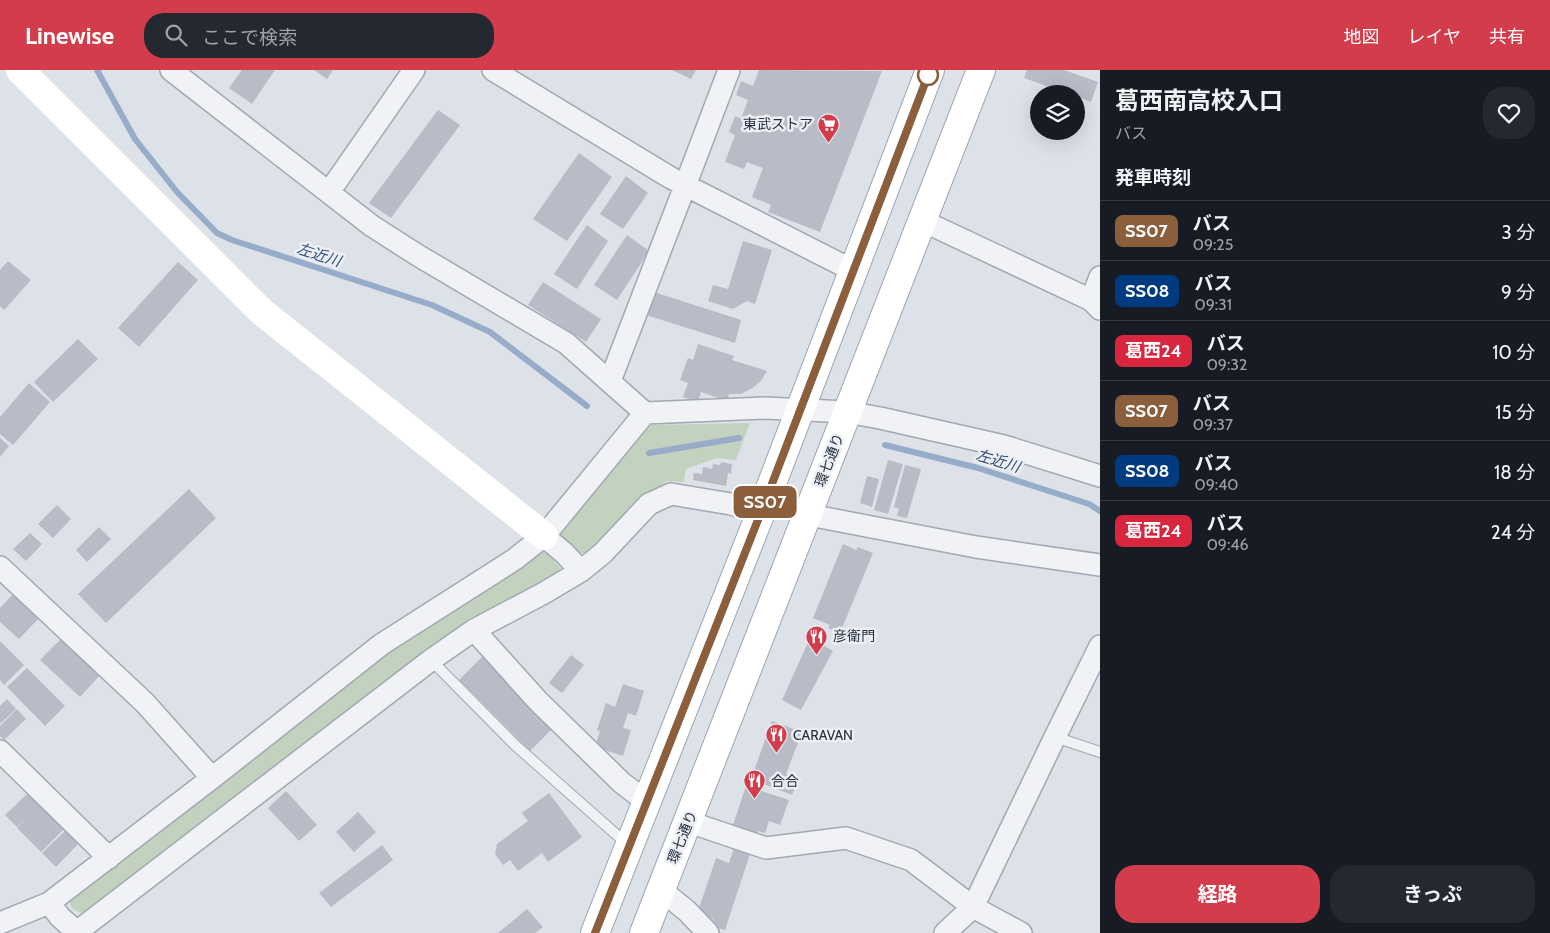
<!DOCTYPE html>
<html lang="ja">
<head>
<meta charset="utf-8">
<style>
	body { margin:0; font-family:Cabin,"Noto Sans JP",sans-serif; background:#242831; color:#f1f3f6; height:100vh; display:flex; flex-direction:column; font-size:19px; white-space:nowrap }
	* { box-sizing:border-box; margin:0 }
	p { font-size:16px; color:#9ea1a6 }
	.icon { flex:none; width:28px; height:28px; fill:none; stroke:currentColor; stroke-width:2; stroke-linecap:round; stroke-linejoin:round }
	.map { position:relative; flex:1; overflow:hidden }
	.sheet { display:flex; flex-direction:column; background:#171b24; width:450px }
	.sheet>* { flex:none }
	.badge { padding:0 10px; border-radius:8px; font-size:18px; line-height:32px }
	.tools { position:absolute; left:1030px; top:15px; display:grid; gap:10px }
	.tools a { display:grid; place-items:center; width:55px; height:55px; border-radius:50%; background:#171b24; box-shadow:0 5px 20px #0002; font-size:25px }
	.map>.badge { position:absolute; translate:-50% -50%; box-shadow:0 0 0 2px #fff }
	h2 { padding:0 15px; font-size:19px; line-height:45px }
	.round { display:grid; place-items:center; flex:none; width:52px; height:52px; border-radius:20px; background:#242831 }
	.headline { display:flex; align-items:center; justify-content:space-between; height:85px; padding:0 15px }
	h1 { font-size:24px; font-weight:700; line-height:38px }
	.cta { display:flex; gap:10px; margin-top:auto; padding:10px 15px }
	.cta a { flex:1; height:58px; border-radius:20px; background:#d23c4b; color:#fff; font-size:20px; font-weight:700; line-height:58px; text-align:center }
	.cta a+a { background:#242831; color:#f1f3f6 }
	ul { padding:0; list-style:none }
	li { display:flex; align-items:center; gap:15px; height:60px; padding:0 15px; border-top:1px solid #363941 }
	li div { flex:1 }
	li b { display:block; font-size:19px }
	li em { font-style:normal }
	li .badge { min-width:55px; font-weight:700; text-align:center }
	header { display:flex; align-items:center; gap:30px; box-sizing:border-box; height:70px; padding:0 25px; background:#d23c4b; color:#fff }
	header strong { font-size:24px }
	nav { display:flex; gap:28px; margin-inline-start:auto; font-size:18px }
	.search { width:350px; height:45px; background:#242831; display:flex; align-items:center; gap:12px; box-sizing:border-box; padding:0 18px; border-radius:20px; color:#9ea1a6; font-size:19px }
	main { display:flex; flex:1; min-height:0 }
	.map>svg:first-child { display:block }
	.green { fill:#c2d2be }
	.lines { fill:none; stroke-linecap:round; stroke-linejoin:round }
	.stream { stroke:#96acc9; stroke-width:6 }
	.building { fill:#b7bcc7 }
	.lane-casing { stroke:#a2a8b2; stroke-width:12 }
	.street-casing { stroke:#a2a8b2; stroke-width:24 }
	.primary-casing { stroke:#9ca4b4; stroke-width:30 }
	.lane { stroke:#f0f2f6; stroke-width:10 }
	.street { stroke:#f0f2f6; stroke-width:21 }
	.secondary { stroke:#fff; stroke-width:28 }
	.primary { stroke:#fff; stroke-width:28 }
	.line-casing { stroke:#fff; stroke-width:11 }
	.line { stroke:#8b5e3c; stroke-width:8 }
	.stop-dot { fill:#fff; stroke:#8b5e3c; stroke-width:2.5 }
	.labels { text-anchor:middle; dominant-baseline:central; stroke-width:5; stroke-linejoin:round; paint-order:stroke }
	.poi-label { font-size:14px; fill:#262e3f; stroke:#ecf0f5; text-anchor:start }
	.street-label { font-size:14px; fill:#262e3f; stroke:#ecf0f5 }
	.water-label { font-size:15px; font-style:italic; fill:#2f4a74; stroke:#ecf0f5 }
</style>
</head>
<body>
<header>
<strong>Linewise</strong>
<div class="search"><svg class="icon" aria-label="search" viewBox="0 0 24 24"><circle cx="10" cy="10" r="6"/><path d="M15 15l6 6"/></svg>ここで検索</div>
<nav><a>地図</a><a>レイヤ</a><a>共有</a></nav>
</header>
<main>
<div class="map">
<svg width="1100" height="863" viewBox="0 0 1100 863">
	<rect width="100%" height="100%" fill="#dde1e8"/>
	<path class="green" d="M 750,353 L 736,390 L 716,388 L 686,399 L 684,412 L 667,411 L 639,432 L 590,483 L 580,483 L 563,470 L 561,464 L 647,355 Z
		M 542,482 L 547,483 L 561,499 L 557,505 L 91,839 L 80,843 L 72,838 L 69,831 L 72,824 L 399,571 Z"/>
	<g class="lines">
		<path class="stream" d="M 97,0 L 135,69 L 177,122 L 217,163 L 232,170 L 432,235 L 490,262 L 587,336
			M 885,375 L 978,398 L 1089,434 L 1100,441
			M 649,383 L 739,368"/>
	</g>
	<path class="building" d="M 242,0 L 275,0 L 252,34 L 229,18 Z
		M 314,0 L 333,0 L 327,9 Z
		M 672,0 L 696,0 L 691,9 Z
		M 759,0 L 882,1 L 820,162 L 768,142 L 771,135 L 752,127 L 763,98 L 747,92 L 744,99 L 725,92 L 735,65 L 729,62 L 735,46 L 741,49 L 748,30 L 736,25 L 741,11 L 753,16 Z
		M 1027,0 L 1064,0 L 1098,12 L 1091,32 L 1076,26 L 1076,24 L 1069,24 L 1024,8 Z
		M 438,40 L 460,55 L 391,148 L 369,133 Z
		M 579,83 L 612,107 L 567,171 L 533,149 Z
		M 626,106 L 648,123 L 623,159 L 600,144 Z
		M 587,155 L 608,171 L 577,219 L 554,204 Z
		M 627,165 L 649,181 L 617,230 L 594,215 Z
		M 743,171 L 772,180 L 755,234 L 747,231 L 733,239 L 708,231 L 713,215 L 728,219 Z
		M 8,191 L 31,210 L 4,240 L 0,236 L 0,200 Z
		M 178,192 L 198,210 L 139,277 L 118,258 Z
		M 543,212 L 601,249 L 586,272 L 528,235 Z
		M 654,222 L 741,250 L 735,273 L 646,245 Z
		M 78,269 L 98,289 L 53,332 L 34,312 Z
		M 698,274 L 734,286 L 732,290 L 767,301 L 761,311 L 751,319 L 741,324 L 729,324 L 727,331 L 701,322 L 698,332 L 683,327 L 688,313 L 680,310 L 688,288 L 693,290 Z
		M 29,313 L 50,332 L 13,375 L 0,364 L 0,347 Z
		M 0,368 L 9,376 L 0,387 Z
		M 888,390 L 903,394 L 888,444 L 874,440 Z
		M 721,392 L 732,394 L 731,404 L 728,403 L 726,416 L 693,410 L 694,403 L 702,404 L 703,397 L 712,399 L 713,394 L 720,395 Z
		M 905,395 L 921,399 L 907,448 L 897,446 L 899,439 L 894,437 Z
		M 867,406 L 879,409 L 872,437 L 860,433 Z
		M 189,419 L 216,448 L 106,553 L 78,524 Z
		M 57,435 L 71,449 L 53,468 L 38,454 Z
		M 99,457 L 111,469 L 87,492 L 76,480 Z
		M 30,463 L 42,474 L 26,491 L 13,479 Z
		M 843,474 L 856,480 L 858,477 L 873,483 L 840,563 L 828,558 L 830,555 L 813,548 Z
		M 13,524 L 39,548 L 19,569 L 0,552 L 0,538 Z
		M 810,568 L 833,581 L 801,640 L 782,630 Z
		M 61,569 L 100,605 L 80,627 L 40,590 Z
		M 0,571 L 24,595 L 4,615 L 0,610 Z
		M 484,585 L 555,656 L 530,681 L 459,610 Z
		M 571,585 L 584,595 L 562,623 L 549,613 Z
		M 27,598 L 65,636 L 45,656 L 7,617 Z
		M 623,614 L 644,621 L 636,646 L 628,643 L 623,658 L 631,660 L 623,686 L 595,677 L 600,661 L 597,660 L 606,633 L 615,637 Z
		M 7,629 L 16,639 L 0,654 L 0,636 Z
		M 17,639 L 26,649 L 4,670 L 0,666 L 0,656 Z
		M 772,651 L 802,662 L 786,704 L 798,709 L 792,725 L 751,709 Z
		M 746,716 L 789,730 L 780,755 L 769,751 L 765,763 L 758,761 L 756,766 L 732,758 Z
		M 286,721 L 317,755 L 299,771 L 268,738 Z
		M 29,722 L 64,759 L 41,782 L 17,758 L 28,747 L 17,757 L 5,745 Z
		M 549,723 L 582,767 L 548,792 L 542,783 L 518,801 L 510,790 L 503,795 L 495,784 L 497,774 L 528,751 L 522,743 Z
		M 358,742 L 376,762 L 354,782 L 336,762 Z
		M 66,760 L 79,773 L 56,797 L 42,783 Z
		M 382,775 L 393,790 L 331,837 L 319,823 Z
		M 734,778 L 750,784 L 725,860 L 711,856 L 713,849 L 697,844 L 716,788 L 729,793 Z
		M 527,839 L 543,857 L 535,863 L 498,863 Z"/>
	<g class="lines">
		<defs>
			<path id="lane" d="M 431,590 L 515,675 L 627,774
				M 1055,667 L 1100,682"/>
			<path id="street" d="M 171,0 L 372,156 L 419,186 L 566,273 L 645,343
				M 493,0 L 671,108 L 852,200
				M 329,122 L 414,0
				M 923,151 L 1091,230 L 1100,239
				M 1091,230 L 1100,207
				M 610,311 L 685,116 L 729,0
				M 809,445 L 976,477 L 1100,495
				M 544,466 L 564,483 L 581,501
				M 0,497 L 145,633 L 212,708
				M 474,560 L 538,631 L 622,713 L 646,731
				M 0,681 L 109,788
				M 689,752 L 766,778 L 846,768 L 911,790 L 973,837 L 1021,863
				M 661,820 L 687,841 L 708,863
				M 49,833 L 60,847 L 78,863
				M 0,853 L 49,833 L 212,708 L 382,574 L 515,489 L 544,466 L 645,343 L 766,338 L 847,342 L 880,348 L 1004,376 L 1100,406
				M 78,861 L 431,590 L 474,560 L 544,523 L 581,501 L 603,483 L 649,434 L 671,424 L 731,434 L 761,442
				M 945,863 L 973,837 L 1055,667 L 1100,576"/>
			<path id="primary" d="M 595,863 L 761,442 L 930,0
				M 644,863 L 981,0"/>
		</defs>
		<use href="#lane" class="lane-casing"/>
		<use href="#street" class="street-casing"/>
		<use href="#primary" class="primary-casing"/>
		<use href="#lane" class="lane"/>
		<use href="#street" class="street"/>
		<path class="secondary" d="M 20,0 L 262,242 L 544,466"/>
		<use href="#primary" class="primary"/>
	</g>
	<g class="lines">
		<defs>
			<path id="line" d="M 595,863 L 767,427 L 930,0"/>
		</defs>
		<use href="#line" class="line-casing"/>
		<use href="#line" class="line"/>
	</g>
	<defs>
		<symbol id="supermarket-pin" viewBox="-11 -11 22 30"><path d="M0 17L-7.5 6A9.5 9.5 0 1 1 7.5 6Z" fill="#d23c4b" stroke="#ecf0f5"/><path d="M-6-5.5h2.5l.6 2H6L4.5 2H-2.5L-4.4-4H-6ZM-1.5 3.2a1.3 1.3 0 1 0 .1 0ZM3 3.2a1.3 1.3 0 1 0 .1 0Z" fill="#fff"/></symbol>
		<symbol id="restaurant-pin" viewBox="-11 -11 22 30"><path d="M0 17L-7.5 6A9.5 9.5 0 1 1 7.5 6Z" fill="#d23c4b" stroke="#ecf0f5"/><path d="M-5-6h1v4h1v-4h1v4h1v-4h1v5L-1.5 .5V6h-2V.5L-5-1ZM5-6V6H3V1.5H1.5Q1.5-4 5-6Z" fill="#fff"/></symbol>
	</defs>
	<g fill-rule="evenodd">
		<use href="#supermarket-pin" x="816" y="42" width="25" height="34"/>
		<use href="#restaurant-pin" x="804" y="554" width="25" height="34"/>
		<use href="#restaurant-pin" x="764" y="652" width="25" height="34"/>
		<use href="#restaurant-pin" x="742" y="698" width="25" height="34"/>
	</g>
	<circle class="stop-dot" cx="928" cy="5" r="10"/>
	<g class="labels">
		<g class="poi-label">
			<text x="813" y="54" text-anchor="end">東武ストア</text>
			<text x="833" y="566">彦衛門</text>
			<text x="793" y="665">CARAVAN</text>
			<text x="771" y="711">合合</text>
		</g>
		<g class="street-label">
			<text transform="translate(829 390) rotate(-69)">環七通り</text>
			<text transform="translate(682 767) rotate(-68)">環七通り</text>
		</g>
		<g class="water-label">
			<text transform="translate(319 185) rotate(18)">左近川</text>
			<text transform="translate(998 391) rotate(17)">左近川</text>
		</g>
	</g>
</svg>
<div class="tools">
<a><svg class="icon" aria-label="layers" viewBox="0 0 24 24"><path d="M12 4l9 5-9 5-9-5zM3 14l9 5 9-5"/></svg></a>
</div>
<b class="badge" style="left:765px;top:432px;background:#8b5e3c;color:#fff">SS07</b>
</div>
<section class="sheet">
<div class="headline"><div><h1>葛西南高校入口</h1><p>バス</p></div><a class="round"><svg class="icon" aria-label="heart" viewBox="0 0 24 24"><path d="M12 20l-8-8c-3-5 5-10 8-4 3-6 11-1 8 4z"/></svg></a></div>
<h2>発車時刻</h2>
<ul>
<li><span class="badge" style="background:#8b5e3c;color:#fff">SS07</span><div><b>バス</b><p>09:25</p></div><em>3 分</em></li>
<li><span class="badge" style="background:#003b80;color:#fff">SS08</span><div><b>バス</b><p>09:31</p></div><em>9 分</em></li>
<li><span class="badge" style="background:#d7263d;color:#fff">葛西24</span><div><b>バス</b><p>09:32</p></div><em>10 分</em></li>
<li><span class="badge" style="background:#8b5e3c;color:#fff">SS07</span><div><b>バス</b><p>09:37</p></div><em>15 分</em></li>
<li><span class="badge" style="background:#003b80;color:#fff">SS08</span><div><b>バス</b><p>09:40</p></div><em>18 分</em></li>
<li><span class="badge" style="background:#d7263d;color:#fff">葛西24</span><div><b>バス</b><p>09:46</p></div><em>24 分</em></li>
</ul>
<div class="cta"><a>経路</a><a>きっぷ</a></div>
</section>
</main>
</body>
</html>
